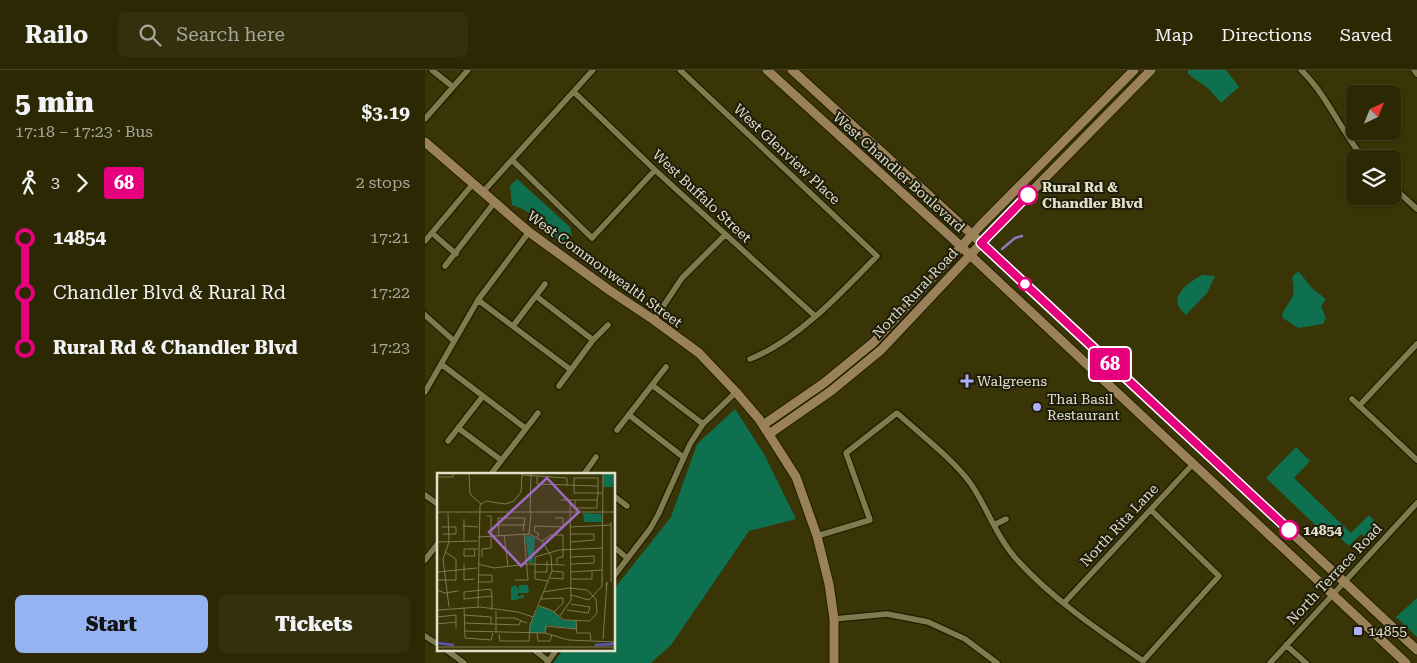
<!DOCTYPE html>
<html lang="en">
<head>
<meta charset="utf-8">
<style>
	body { margin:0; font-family:"Roboto Serif",serif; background:#34300e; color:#f1f3f6; height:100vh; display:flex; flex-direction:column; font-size:19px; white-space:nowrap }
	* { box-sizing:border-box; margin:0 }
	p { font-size:16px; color:#a6a69a }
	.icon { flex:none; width:28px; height:28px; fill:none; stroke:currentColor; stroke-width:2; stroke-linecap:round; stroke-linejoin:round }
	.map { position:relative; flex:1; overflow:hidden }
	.details { display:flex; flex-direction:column; background:#2c2804; width:425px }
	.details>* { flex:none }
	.badge { padding:0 10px; border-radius:4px; font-size:18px; line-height:32px }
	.needle { width:32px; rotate:43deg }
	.buttons { position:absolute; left:921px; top:15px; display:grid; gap:10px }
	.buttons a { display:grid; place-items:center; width:55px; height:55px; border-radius:8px; background:#2c2804; box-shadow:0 1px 4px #0004,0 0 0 1px #484426; font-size:25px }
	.map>.badge { position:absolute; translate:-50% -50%; box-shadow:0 0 0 2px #fff }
	.legs { display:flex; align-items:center; gap:8px; height:55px; padding:0 15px; font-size:16px }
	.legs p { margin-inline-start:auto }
	.headline { display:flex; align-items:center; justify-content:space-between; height:85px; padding:0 15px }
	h1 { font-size:28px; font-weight:800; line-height:38px }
	.primary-button { display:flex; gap:10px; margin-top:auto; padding:10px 15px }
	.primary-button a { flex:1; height:58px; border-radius:8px; background:#95b2f1; color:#111; font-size:20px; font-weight:800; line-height:58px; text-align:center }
	.primary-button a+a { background:#34300e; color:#f1f3f6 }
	ul { padding:0 15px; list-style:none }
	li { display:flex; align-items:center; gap:18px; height:55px; font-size:19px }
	li i { display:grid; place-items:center; width:8px; height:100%; margin:0 6px; background:currentColor }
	li i::after { content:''; width:12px; height:12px; margin:-6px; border:4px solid; border-radius:50%; background:#2c2804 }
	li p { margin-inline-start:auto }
	li:first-child i { background:linear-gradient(#0000 50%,currentColor 0) }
	li:last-child i { background:linear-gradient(currentColor 50%,#0000 0) }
	header { display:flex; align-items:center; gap:30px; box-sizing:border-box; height:70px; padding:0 25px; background:#2c2804; border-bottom:1px solid #484426 }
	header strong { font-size:24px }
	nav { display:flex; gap:28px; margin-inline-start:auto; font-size:18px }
	.search { width:350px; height:45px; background:#34300e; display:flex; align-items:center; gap:12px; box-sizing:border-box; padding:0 18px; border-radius:8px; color:#a6a69a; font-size:19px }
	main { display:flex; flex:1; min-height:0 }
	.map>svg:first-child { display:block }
	.green { fill:#0e704e }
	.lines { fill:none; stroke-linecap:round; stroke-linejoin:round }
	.stream { stroke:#847ebc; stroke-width:2.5 }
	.street-casing { stroke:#201c00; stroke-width:8 }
	.secondary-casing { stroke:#201c00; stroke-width:11 }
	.street { stroke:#807b4f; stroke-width:5.5 }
	.secondary { stroke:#9a8159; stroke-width:9 }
	.line-1-casing { stroke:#fff; stroke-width:11 }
	.line-1 { stroke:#e6007e; stroke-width:8 }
	.stop-1-dot { fill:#fff; stroke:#e6007e; stroke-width:2.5 }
	.poi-dot { fill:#aeaefb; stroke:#1e1c0a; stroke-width:2 }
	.labels { text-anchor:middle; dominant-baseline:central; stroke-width:4; stroke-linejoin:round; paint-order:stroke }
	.street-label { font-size:14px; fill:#e2e0c9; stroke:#1e1c0a }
	.stop-label { font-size:14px; font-weight:bold; fill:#e2e0c9; stroke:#1e1c0a; text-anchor:start }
	.poi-label { font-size:14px; fill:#e2e0c9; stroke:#1e1c0a; text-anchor:start }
	.inset-river { fill:none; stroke:#5c54b6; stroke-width:2.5 }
	.inset-road { fill:none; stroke:#7d7954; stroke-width:1 }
	.view { fill:#9f6bc2; fill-opacity:0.15; stroke:#9f6bc2; stroke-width:2.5 }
	.inset-edge { fill:none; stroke:#e2e0c9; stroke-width:2.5 }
</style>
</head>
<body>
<header>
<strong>Railo</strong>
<div class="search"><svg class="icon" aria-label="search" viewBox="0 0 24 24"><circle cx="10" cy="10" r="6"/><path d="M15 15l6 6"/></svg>Search here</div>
<nav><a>Map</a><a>Directions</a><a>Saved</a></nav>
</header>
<main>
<section class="details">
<div class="headline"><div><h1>5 min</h1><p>17:18 – 17:23 · Bus</p></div><b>$3.19</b></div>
<div class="legs"><svg class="icon" aria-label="walk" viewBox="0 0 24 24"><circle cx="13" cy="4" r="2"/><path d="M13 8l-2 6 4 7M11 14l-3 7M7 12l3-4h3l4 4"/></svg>3<svg class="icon" aria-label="forward" viewBox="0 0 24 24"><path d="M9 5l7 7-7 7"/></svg><b class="badge" style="background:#e6007e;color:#fff">68</b><p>2 stops</p></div>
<ul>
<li><i style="color:#e6007e"></i><b>14854</b><p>17:21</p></li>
<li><i style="color:#e6007e"></i><span>Chandler Blvd &amp; Rural Rd</span><p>17:22</p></li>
<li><i style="color:#e6007e"></i><b>Rural Rd &amp; Chandler Blvd</b><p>17:23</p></li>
</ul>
<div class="primary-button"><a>Start</a><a>Tickets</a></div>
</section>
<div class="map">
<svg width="992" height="593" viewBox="0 0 992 593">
	<rect width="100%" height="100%" fill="#3a3506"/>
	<path class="green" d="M 763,0 L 801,0 L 814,17 L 796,33 L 784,19 L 763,4 Z
		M 92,109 L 145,157 L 147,166 L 134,172 C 122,155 107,141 87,135 L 85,116 Z
		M 873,201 L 888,219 L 901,229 L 896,236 L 901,248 L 898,254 L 873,258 L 858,248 L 857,244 C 867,227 871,228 867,207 Z
		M 777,205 L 790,206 L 782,223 L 761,245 C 758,242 754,238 753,235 C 749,221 768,210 777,205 Z
		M 310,339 L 339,384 L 371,449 L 324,461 L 246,575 L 226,593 L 128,593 L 139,579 L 189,579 L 189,519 L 246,447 L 272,374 Z
		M 871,377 L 885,391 L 869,408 L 926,463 L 944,445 L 951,453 L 939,466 L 936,464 L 924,476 L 906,460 L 901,465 L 841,408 Z
		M 992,528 L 992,567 L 971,547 Z"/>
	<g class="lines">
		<path class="stream" d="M 577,179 L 590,168 L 597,166"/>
		<defs>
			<path id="street" d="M 7,0 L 28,17
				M 255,0 L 452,186 C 417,222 372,271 325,289
				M 876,0 C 902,25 916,61 939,89
				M 989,0 L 992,4
				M 149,22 L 230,100 L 390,246
				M 0,49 L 43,0
				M 87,90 L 167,168 L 230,100
				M 968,117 L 992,139
				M 57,123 L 168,0
				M 7,163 L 31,184
				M 0,171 L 47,115
				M 20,196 L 69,133
				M 111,226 L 168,270
				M 53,230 L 146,300
				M 0,245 L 29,271
				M 229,250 L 257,208 L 300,165
				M 88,256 L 120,214
				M 16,294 L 100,358
				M 227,315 L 278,354
				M 134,316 L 168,270 L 183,255
				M 0,322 L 53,230 L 104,162
				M 927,329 L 992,390
				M 934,336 L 992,274
				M 204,345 L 258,387
				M 33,358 L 76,390
				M 192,360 L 241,297
				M 23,371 L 58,326
				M 66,404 L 113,343
				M 159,404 L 171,387
				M 0,425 L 14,435
				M 189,426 L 202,436
				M 569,455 L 581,449
				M 392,466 L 445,450 L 421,383 L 472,343 C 495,364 528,389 546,414 C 563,439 572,469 594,492 C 630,531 675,561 718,591 L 794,506 L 726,440
				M 189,477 L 202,488
				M 0,490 L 14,472
				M 189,506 L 225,459 L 233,445 L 265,374 L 278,354 L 311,322
				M 639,533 L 768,394
				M 409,549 L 462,544 L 503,552 L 540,569 L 572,593
				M 0,566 L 14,575
				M 861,575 L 881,593
				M 20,579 L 39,593
				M 108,579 L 123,591
				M 122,593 L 132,579
				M 845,593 L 992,433"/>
			<path id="secondary" d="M 342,0 L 528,169 L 981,593
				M 367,0 L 565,181 L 992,580
				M 0,72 L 104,162 L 184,220 L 229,250 L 274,283 L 311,322 L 334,349 L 371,407 L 392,466 L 404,514 L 409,549 L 409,593
				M 338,355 L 399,313 L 449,272 L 556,155 L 709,0
				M 344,364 L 406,321 L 456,280 L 566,163 L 726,0"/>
		</defs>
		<use href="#street" class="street-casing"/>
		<use href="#secondary" class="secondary-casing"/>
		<use href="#street" class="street"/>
		<use href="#secondary" class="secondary"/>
	</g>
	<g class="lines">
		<defs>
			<path id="line-1" d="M 603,125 L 556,173 L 864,460"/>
		</defs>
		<use href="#line-1" class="line-1-casing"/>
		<use href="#line-1" class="line-1"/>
	</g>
	<g class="stop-1-dot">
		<circle cx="603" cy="125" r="9"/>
		<circle cx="600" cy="214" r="6"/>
		<circle cx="864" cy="460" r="9"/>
	</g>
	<g class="poi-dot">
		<path d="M539.5 303.5h5v5h5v5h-5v5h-5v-5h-5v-5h5z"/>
		<circle cx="612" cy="337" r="5"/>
		<rect x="928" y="556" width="10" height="10" rx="2.5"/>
	</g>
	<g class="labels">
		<g class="street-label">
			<text transform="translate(362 84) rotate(43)">West Glenview Place</text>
			<text transform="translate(474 102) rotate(42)">West Chandler Boulevard</text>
			<text transform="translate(277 126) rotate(43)">West Buffalo Street</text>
			<text transform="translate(180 199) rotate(36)">West Commonwealth Street</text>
			<text transform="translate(490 223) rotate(-47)">North Rural Road</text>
			<text transform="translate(694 455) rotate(-47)">North Rita Lane</text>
			<text transform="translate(909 504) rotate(-47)">North Terrace Road</text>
		</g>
		<g class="stop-label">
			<text x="617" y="117">Rural Rd &amp;<tspan x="617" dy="16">Chandler Blvd</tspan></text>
			<text x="878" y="460">14854</text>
		</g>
		<g class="poi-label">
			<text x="552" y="311">Walgreens</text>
			<text x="622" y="329">Thai Basil<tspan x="622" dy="16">Restaurant</tspan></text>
			<text x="943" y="561">14855</text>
		</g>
	</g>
	<g transform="translate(12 403)">
		<rect width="178" height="178" fill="#3a3506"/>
		<path d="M 166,0 L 177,0 L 176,14 L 166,14 ZM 146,40 L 164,41 L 165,49 L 147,49 ZM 88,61 L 98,65 L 96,90 L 92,90 ZM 82,112 L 91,112 L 92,120 L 81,120 L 81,124 L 86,121 L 88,124 L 74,128 L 74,114 L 78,112 L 82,117 ZM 102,133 L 117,139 L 125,147 L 139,148 L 140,156 L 110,152 L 108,160 L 92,160 L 93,152 Z" fill="#0e704e"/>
		<path class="inset-river" d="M 0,170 L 17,172M 158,172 L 178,171"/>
		<path class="inset-road" d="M 32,0 L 33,21 L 44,31M 85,2 L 130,5 L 130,13M 100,3 L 100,11 L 160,13M 0,4 L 16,4 L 16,0M 124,27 L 160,27M 138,27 L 138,35 L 160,35 L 160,27 L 161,20 L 161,5 L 137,5 L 137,20 L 165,20M 0,39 L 178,39M 11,40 L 12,69 L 6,86 L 12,134M 93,40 L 94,0M 174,49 L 174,109M 62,52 L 88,52M 26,53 L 41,54M 5,54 L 19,54 L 19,61 L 6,61M 133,54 L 174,52M 92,61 L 94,40M 133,61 L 157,61 L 157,67 L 134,69M 67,62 L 71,93M 62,63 L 61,45 L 88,45 L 86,58M 41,64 L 92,61 L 105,68 L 114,83 L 115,98 L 93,152 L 92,168 L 63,168 L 62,161M 100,64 L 102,61 L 97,58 L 98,53 L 126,54 L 126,45 L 118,45M 27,68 L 27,46M 105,68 L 114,62 L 126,62 L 126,84 L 120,85 L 120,92M 0,69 L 41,68M 37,76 L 38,83 L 27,83 L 27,76 L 41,76M 45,84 L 45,76 L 54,75 L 54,43 L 50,43M 134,84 L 157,83 L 157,90 L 134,91M 27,91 L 27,107 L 37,106M 41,91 L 57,95 L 91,91 L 128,92M 0,99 L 40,95M 97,99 L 110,99 L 110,88M 134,99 L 165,97M 41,102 L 55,102 L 55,109 L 41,109M 113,105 L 126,106 L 126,99 L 115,98M 134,106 L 155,106 L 155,97M 0,107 L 19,107 L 19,86 L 8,79M 78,107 L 91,107 L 87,60M 111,108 L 98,106 L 98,84 L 122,77 L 165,75M 0,117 L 8,120 L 21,118M 134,122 L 152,127 L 165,113 L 166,0M 104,126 L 126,125 L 126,130 L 117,139M 102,133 L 114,137 L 127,147 L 153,148 L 160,140 L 159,126 L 150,117 L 133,115 L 106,119M 27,134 L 28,165 L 54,167 L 56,160M 41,134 L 43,32 L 49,28 L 68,31 L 77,28 L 84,19 L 85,0M 1,137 L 43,134 L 81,139 L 96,144M 54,137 L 55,133 L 55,123 L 54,116 L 27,119 L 27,126 L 55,123M 130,137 L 151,140 L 153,134 L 134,131M 59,138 L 59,160M 27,142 L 54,144 L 54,151M 0,144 L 19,142 L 19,155M 122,144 L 134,127 L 133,27M 59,145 L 77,145 L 90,150M 139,148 L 140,160 L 153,160 L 154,167M 27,150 L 82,152 L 84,147M 0,151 L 19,149M 27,158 L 108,160 L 131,167 L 178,169M 100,160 L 101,168 L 113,168 L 115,162M 108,160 L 109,153 L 140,156M 166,166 L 170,109 L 169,113M 0,174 L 178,174"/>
		<path class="view" d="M 110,5 L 142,39 L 84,93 L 52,59 Z"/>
		<rect width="178" height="178" class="inset-edge"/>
	</g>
</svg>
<div class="buttons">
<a><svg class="needle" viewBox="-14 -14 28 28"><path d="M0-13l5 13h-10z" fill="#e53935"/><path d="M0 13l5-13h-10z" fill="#a6a69a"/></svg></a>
<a><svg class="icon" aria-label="layers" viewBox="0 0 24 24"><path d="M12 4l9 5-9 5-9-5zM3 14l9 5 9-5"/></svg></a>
</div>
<b class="badge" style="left:685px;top:294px;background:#e6007e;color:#fff">68</b>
</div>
</main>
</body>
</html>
